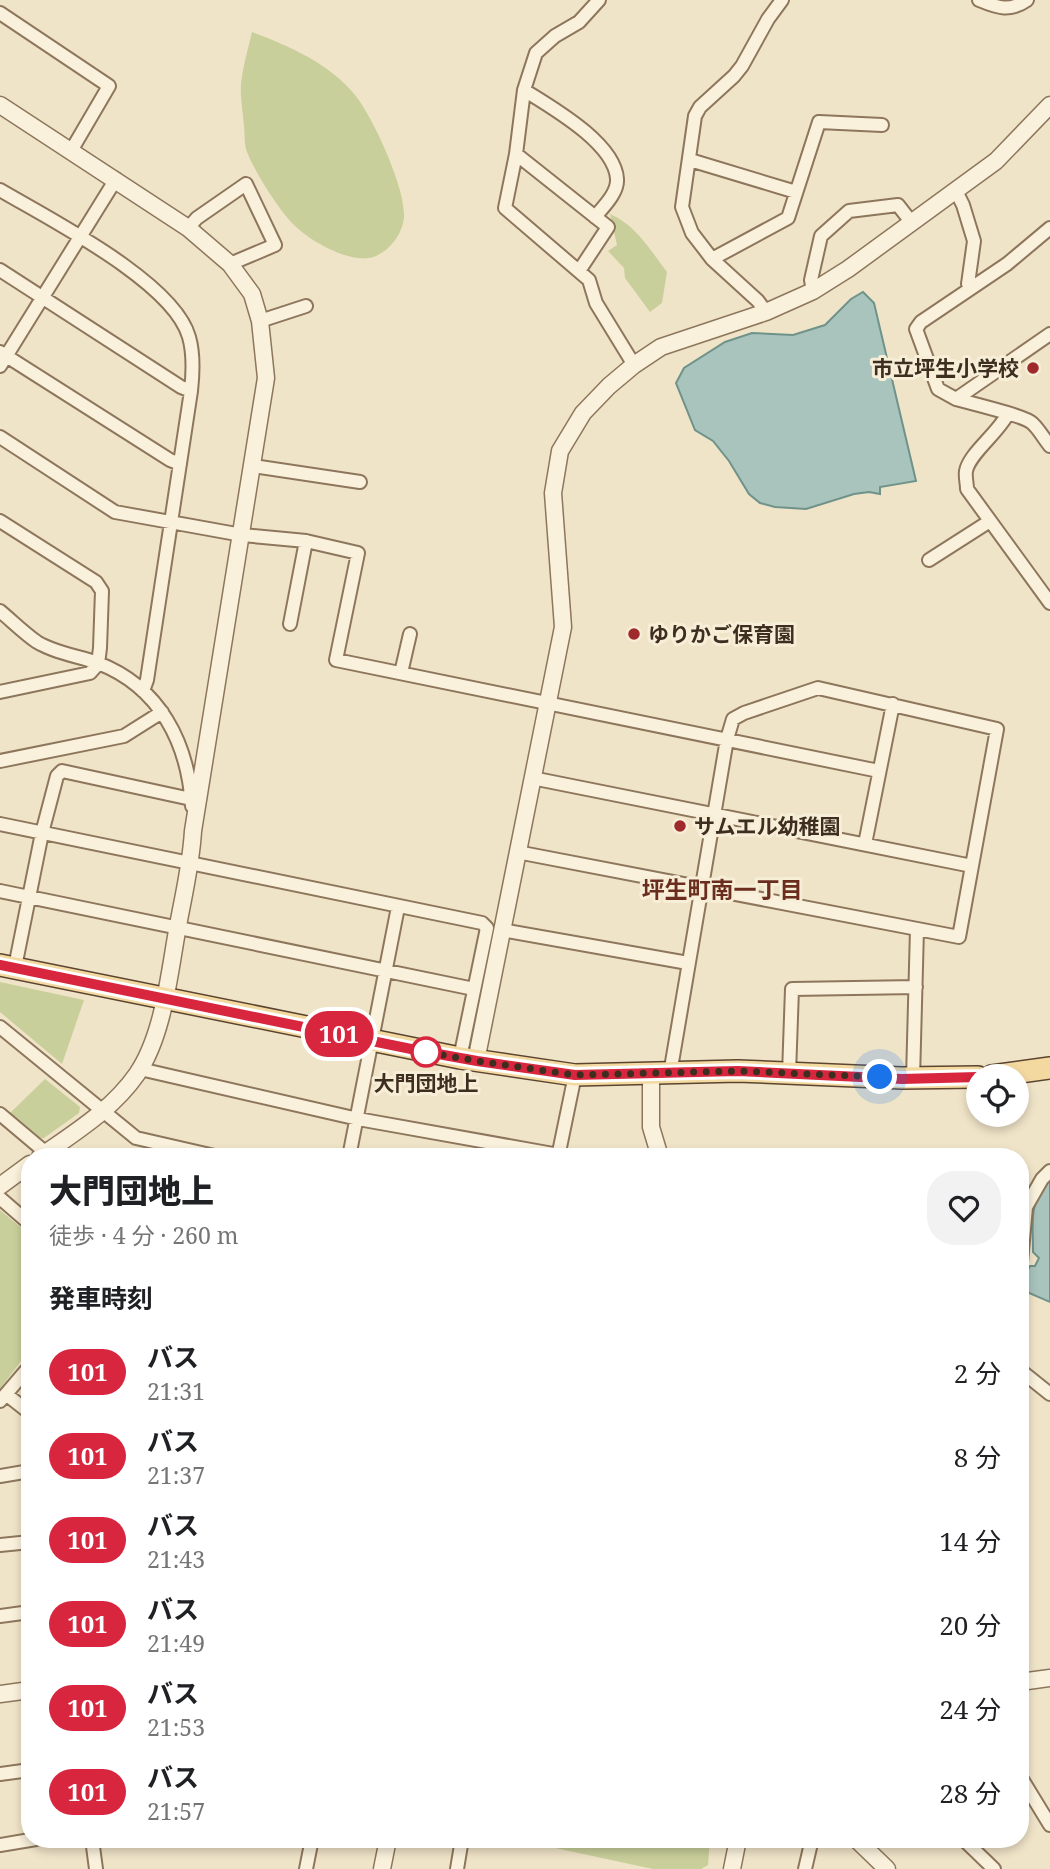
<!DOCTYPE html>
<html lang="ja">
<head>
<meta charset="utf-8">
<style>
	body { margin:0; font-family:"Noto Serif","Noto Sans JP",serif; background:#f2f2f2; color:#202124; height:100vh; display:flex; flex-direction:column; font-size:26px; white-space:nowrap }
	* { box-sizing:border-box; margin:0 }
	p { font-size:23px; color:#757577 }
	.icon { flex:none; width:38px; height:38px; fill:none; stroke:currentColor; stroke-width:2; stroke-linecap:round; stroke-linejoin:round }
	.map { position:relative; flex:1; overflow:hidden }
	.drawer { position:absolute; left:21px; top:1148px; width:1008px; height:700px; display:flex; flex-direction:column; background:#fff; border-radius:28px; box-shadow:0 4px 10px #0003 }
	.drawer>* { flex:none }
	.badge { padding:0 14px; border-radius:23px; font-size:24px; line-height:46px }
	.buttons { position:absolute; left:966px; top:1064px; display:grid; gap:14px }
	.buttons a { display:grid; place-items:center; width:63px; height:63px; border-radius:50%; background:#fff; box-shadow:0 4px 10px #0003; font-size:35px }
	.you { position:absolute; width:35px; height:35px; margin:-18px; border:5px solid #fff; border-radius:50%; background:#1a73e8; box-shadow:0 0 0 10px #1a73e833 }
	.map>.badge { position:absolute; translate:-50% -50%; box-shadow:0 0 0 4px #fff }
	h2 { padding:0 28px; font-size:26px; line-height:63px }
	.round { display:grid; place-items:center; flex:none; width:74px; height:74px; border-radius:28px; background:#f2f2f2 }
	.headline { display:flex; align-items:center; justify-content:space-between; height:119px; padding:0 28px }
	h1 { font-size:33px; font-weight:800; line-height:52px }
	ul { padding:0; list-style:none }
	li { display:flex; align-items:center; gap:21px; height:84px; padding:0 28px }
	li div { flex:1 }
	li b { display:block; font-size:26px }
	li em { font-style:normal }
	li .badge { min-width:77px; font-weight:700; text-align:center }
	.map>svg:first-child { display:block }
	.green { fill:#c9cf9b }
	.water { fill:#a9c4bc; stroke:#6f938a; stroke-width:2 }
	.lines { fill:none; stroke-linecap:round; stroke-linejoin:round }
	.minor-casing { stroke:#8d765c; stroke-width:16 }
	.tertiary-casing { stroke:#8d765c; stroke-width:19 }
	.primary-casing { stroke:#5b4430; stroke-width:24 }
	.minor { stroke:#faf1dc; stroke-width:12 }
	.tertiary { stroke:#faf1dc; stroke-width:16 }
	.primary { stroke:#f3d9a0; stroke-width:21 }
	.line-casing { stroke:#fff; stroke-width:16 }
	.line { stroke:#d7263d; stroke-width:10 }
	.walk { stroke:#3d2e20; stroke-width:7; stroke-dasharray:0 12.6 }
	.poi-dot { fill:#9e2a2b; stroke:#f7eed8; stroke-width:2.5 }
	.stop-dot { fill:#fff; stroke:#d7263d; stroke-width:3.5 }
	.labels { text-anchor:middle; dominant-baseline:central; stroke-width:6; stroke-linejoin:round; paint-order:stroke }
	.poi-label { font-size:21px; font-weight:bold; fill:#3d2e20; stroke:#f7eed8; text-anchor:start }
	.stop-label { font-size:21px; font-weight:bold; fill:#3d2e20; stroke:#f7eed8 }
	.neighbourhood-label { font-size:23px; font-weight:bold; fill:#6b2e1e; stroke:#f7eed8 }
</style>
</head>
<body>
<div class="map">
<svg width="1050" height="1869" viewBox="0 0 1050 1869">
	<rect width="100%" height="100%" fill="#f0e4c8"/>
	<path class="green" d="M 252,32 C 289,46 329,63 355,95 C 373,117 406,189 404,217 C 403,232 392,248 378,255 C 356,268 309,241 293,224 C 279,210 254,171 247,152 C 244,145 245,134 244,126 C 243,113 240,97 241,84 C 243,66 248,49 252,32 Z
		M 610,214 C 636,225 651,251 667,272 L 662,303 L 650,312 L 625,278 L 624,268 L 608,251 L 617,245 Z
		M 0,982 L 84,1000 L 62,1064 L 0,1012 Z
		M 45,1079 L 80,1107 L 79,1113 L 44,1138 L 39,1139 L 9,1114 Z
		M 0,1210 L 30,1235 L 30,1349 L 0,1389 Z
		M 513,1839 L 710,1839 L 708,1865 L 701,1869 L 653,1869 Z"/>
	<path class="water" d="M 863,292 L 874,303 L 916,481 L 880,487 L 880,494 L 869,492 L 854,494 L 806,509 L 775,507 L 760,503 L 749,494 L 729,461 L 713,441 L 695,430 L 676,383 L 684,368 L 725,342 L 752,333 L 793,335 L 825,325 L 851,299 Z
		M 1050,1177 L 1050,1302 L 1020,1289 L 1020,1283 L 1030,1266 L 1035,1266 L 1039,1258 L 1033,1252 C 1033,1217 1028,1207 1050,1177 Z"/>
	<g class="lines">
		<defs>
			<path id="minor" d="M 599,0 L 579,22 L 555,36 L 536,53 L 524,90 L 516,154 L 505,208 L 589,280 L 596,303 L 634,365
				M 979,0 C 998,8 1010,12 1027,0
				M 0,13 L 109,86 L 71,151
				M 524,90 C 551,107 615,143 617,179 C 618,193 603,207 595,217
				M 516,154 L 608,227 L 579,271
				M 690,160 L 796,192
				M 0,190 C 49,219 174,282 189,337 C 194,354 193,373 191,391 L 147,680 L 143,691
				M 956,191 L 963,205 L 974,241 L 968,284 L 971,287
				M 188,228 L 197,218 L 246,184 L 275,245 L 230,264
				M 1050,228 L 1007,264 L 921,322 L 916,329 L 938,389 L 956,399 L 1050,334
				M 712,259 L 788,218 L 819,122 L 882,125
				M 0,270 L 181,387 L 191,391
				M 813,291 L 811,280 L 821,236 L 849,211 L 898,205 L 912,223
				M 766,312 L 758,301 L 712,259 L 692,233 L 682,207 L 695,116 L 700,107 L 734,76 L 742,66 L 768,19 L 782,0
				M 260,321 L 306,306
				M 0,352 L 170,460 L 180,464
				M 0,366 L 116,179
				M 956,399 C 970,403 1025,416 1032,423 C 1039,429 1044,439 1050,446
				M 1007,415 C 997,434 969,454 966,471 C 965,477 967,483 967,489 L 1050,603
				M 0,437 L 115,512 L 242,535 L 306,541 L 358,553 L 336,660 L 879,771
				M 253,466 L 360,482
				M 0,521 L 96,582 L 102,591 L 100,648 L 98,664 L 90,673 L 0,692
				M 929,560 L 990,521
				M 0,611 C 12,621 24,633 37,642 C 55,653 78,656 98,663 C 160,687 188,743 192,806
				M 290,624 L 306,541
				M 401,673 L 410,634
				M 0,761 L 124,736 L 162,712
				M 532,778 L 972,866
				M 0,824 L 482,923 L 487,928 L 460,1058
				M 865,844 L 893,704
				M 517,852 L 959,937 L 997,729 L 818,688 L 744,713 L 733,719 L 727,739 C 708,851 689,962 670,1074
				M 0,891 L 474,989
				M 502,930 L 688,963
				M 15,967 L 42,833 L 57,776 L 62,771 L 191,799
				M 0,1027 L 136,1138 L 219,1157
				M 140,1069 L 358,1119 L 559,1155
				M 789,1074 L 792,989 L 916,987
				M 913,1079 L 917,929
				M 0,1114 L 51,1157
				M 349,1157 L 398,907
				M 558,1157 L 575,1075
				M 0,1198 L 30,1224
				M 1020,1273 L 1026,1207 L 1042,1179 L 1050,1171
				M 1020,1370 L 1050,1394
				M 7,1395 L 30,1413
				M 0,1401 L 30,1366
				M 0,1476 L 30,1471
				M 0,1545 L 30,1542
				M 0,1616 L 30,1612
				M 0,1774 L 30,1770
				M 1020,1776 L 1050,1825
				M 92,1839 L 96,1869
				M 963,1839 L 994,1869
				M 0,1845 L 36,1839
				M 306,1869 L 312,1839
				M 457,1869 L 462,1839
				M 805,1869 L 812,1839"/>
			<path id="tertiary" d="M 0,105 L 188,228 L 230,264 L 252,294 L 260,321 L 266,378 L 193,831 C 191,866 183,897 177,931 C 169,976 163,1036 137,1074 C 112,1110 75,1132 40,1157
				M 476,1061 L 563,627 L 553,493 L 560,451 L 583,413 L 609,386 L 634,365 L 661,347 L 766,312 L 813,291 L 848,269 L 996,161 L 1050,105
				M 651,1074 L 651,1127 L 660,1157
				M 0,1186 L 30,1164
				M 1020,1682 L 1050,1678
				M 0,1694 L 30,1690
				M 856,1839 L 887,1869
				M 382,1869 L 388,1839
				M 732,1869 L 738,1839"/>
			<path id="primary" d="M 0,965 L 460,1058 L 575,1075 L 738,1071 L 902,1078 L 978,1077
				M 992,1076 L 1050,1068"/>
		</defs>
		<use href="#minor" class="minor-casing"/>
		<use href="#tertiary" class="tertiary-casing"/>
		<use href="#primary" class="primary-casing"/>
		<use href="#minor" class="minor"/>
		<use href="#tertiary" class="tertiary"/>
		<use href="#primary" class="primary"/>
	</g>
	<g class="lines">
		<defs>
			<path id="line" d="M 0,965 L 416,1050 L 477,1061 L 575,1075 L 738,1071 L 902,1079 L 978,1077"/>
		</defs>
		<use href="#line" class="line-casing"/>
		<use href="#line" class="line"/>
		<path class="walk" d="M 426,1052 L 416,1050 L 477,1061 L 575,1075 L 738,1071 L 880,1077"/>
	</g>
	<g class="poi-dot">
		<circle cx="1033" cy="368" r="7"/>
		<circle cx="634" cy="634" r="7"/>
		<circle cx="680" cy="826" r="7"/>
	</g>
	<circle class="stop-dot" cx="426" cy="1052" r="14"/>
	<g class="labels">
		<g class="poi-label">
			<text x="1019" y="368" text-anchor="end">市立坪生小学校</text>
			<text x="648" y="634">ゆりかご保育園</text>
			<text x="694" y="826">サムエル幼稚園</text>
		</g>
		<g class="stop-label">
			<text x="426" y="1083">大門団地上</text>
		</g>
		<g class="neighbourhood-label">
			<text x="722" y="889">坪生町南一丁目</text>
		</g>
	</g>
</svg>
<div class="buttons">
<a><svg class="icon" aria-label="locate" viewBox="0 0 24 24"><circle cx="12" cy="12" r="6"/><path d="M12 2v4M12 18v4M2 12h4M18 12h4"/></svg></a>
</div>
<div class="you" style="left:880px;top:1077px"></div>
<b class="badge" style="left:339px;top:1034px;background:#d7263d;color:#fff">101</b>
<section class="drawer">
<div class="headline"><div><h1>大門団地上</h1><p>徒歩 · 4 分 · 260 m</p></div><a class="round"><svg class="icon" aria-label="heart" viewBox="0 0 24 24"><path d="M12 20l-8-8c-3-5 5-10 8-4 3-6 11-1 8 4z"/></svg></a></div>
<h2>発車時刻</h2>
<ul>
<li><span class="badge" style="background:#d7263d;color:#fff">101</span><div><b>バス</b><p>21:31</p></div><em>2 分</em></li>
<li><span class="badge" style="background:#d7263d;color:#fff">101</span><div><b>バス</b><p>21:37</p></div><em>8 分</em></li>
<li><span class="badge" style="background:#d7263d;color:#fff">101</span><div><b>バス</b><p>21:43</p></div><em>14 分</em></li>
<li><span class="badge" style="background:#d7263d;color:#fff">101</span><div><b>バス</b><p>21:49</p></div><em>20 分</em></li>
<li><span class="badge" style="background:#d7263d;color:#fff">101</span><div><b>バス</b><p>21:53</p></div><em>24 分</em></li>
<li><span class="badge" style="background:#d7263d;color:#fff">101</span><div><b>バス</b><p>21:57</p></div><em>28 分</em></li>
</ul>
</section>
</div>
</body>
</html>
